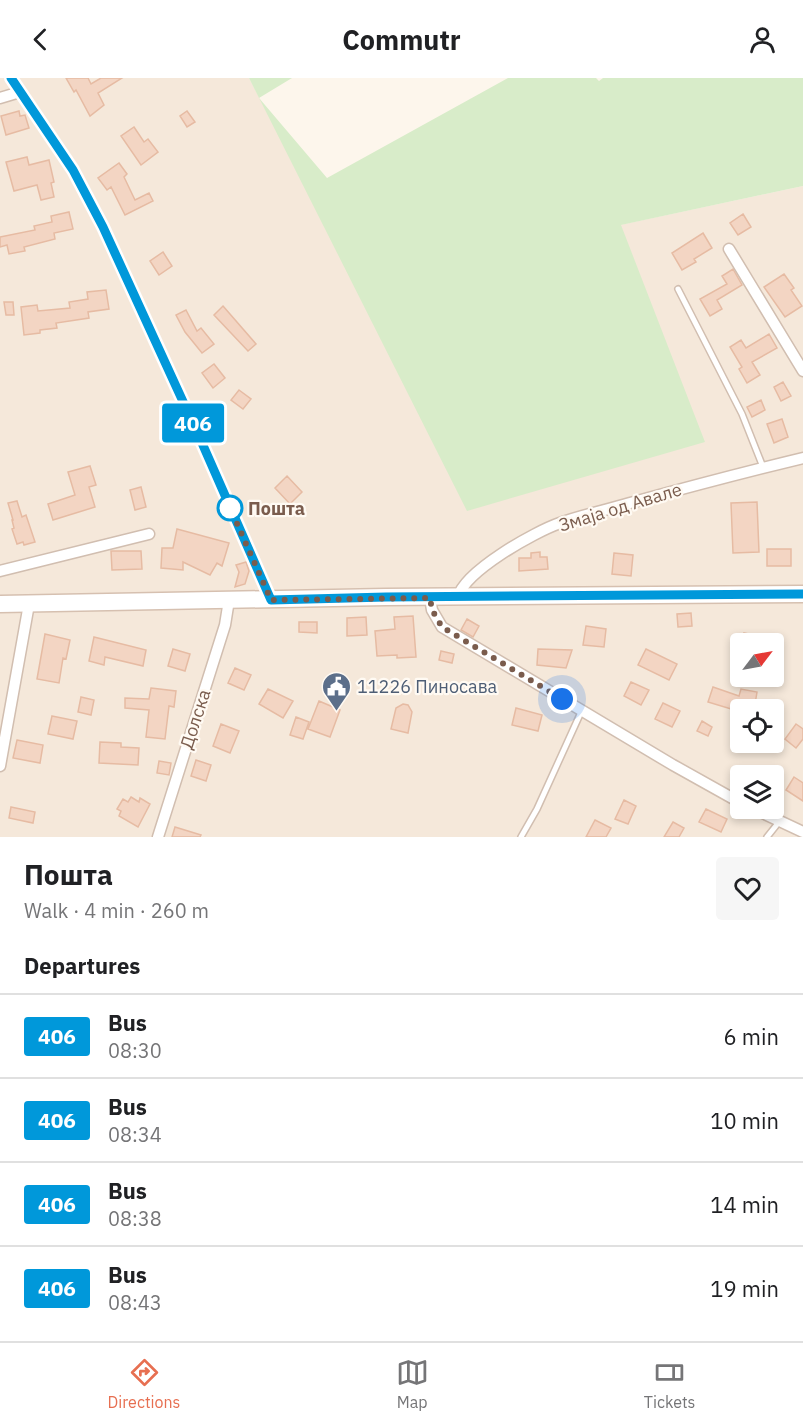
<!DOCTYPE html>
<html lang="en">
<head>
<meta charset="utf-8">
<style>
	body { margin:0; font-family:"IBM Plex Sans",sans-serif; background:#f6f6f6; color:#202124; height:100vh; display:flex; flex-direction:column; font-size:22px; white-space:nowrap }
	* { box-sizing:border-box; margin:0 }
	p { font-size:20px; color:#757577 }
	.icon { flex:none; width:33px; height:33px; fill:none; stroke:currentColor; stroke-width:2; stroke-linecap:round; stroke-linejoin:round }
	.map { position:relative; height:759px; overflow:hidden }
	.panel { display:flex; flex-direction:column; background:#fff; flex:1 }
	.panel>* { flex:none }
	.badge { padding:0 12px; border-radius:4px; font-size:21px; line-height:39px }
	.needle { width:39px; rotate:58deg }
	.controls { position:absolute; left:730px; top:555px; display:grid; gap:12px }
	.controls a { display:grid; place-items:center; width:54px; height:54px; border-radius:6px; background:#fff; box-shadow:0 3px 9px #0003; font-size:30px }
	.you { position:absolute; width:30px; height:30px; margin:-15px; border:4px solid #fff; border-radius:50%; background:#1a73e8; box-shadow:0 0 0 9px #1a73e833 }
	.map>.badge { position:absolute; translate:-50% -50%; box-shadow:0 0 0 3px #fff }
	h2 { padding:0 24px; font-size:22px; line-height:54px }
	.round { display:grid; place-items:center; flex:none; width:63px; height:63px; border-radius:6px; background:#f6f6f6 }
	.headline { display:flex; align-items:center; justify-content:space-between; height:102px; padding:0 24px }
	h1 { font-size:28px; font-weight:800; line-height:45px }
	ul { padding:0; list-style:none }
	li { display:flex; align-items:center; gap:18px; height:84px; padding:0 24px; border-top:2px solid #e0e0e0 }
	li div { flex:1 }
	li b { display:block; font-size:22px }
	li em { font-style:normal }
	li .badge { min-width:66px; font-weight:700; text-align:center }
	header { display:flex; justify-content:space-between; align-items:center; height:78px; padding:0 24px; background:#fff; font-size:27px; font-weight:800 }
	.menu { display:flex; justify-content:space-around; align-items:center; height:84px; border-top:2px solid #e0e0e0; background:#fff; font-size:16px; color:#757577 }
	.menu a { display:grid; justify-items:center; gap:3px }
	.menu .active { color:#e76f51 }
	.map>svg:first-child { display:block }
	.residential { fill:#f5e8da; fill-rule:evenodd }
	.green { fill:#d8ecc9 }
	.building { fill:#f3d5c3; stroke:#e6bba3; stroke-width:1.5 }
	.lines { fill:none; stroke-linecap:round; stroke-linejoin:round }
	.service-casing { stroke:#d1beb0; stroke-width:8 }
	.minor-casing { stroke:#d1beb0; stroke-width:13 }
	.secondary-casing { stroke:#d6c0b0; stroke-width:19 }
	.service { stroke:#fff; stroke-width:5 }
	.minor { stroke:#fff; stroke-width:10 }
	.secondary { stroke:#fff; stroke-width:16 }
	.line-casing { stroke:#fff; stroke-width:14 }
	.line { stroke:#0098da; stroke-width:9 }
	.walk { stroke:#7a5c4d; stroke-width:6; stroke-dasharray:0 10.8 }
	.stop-dot { fill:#fff; stroke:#0098da; stroke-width:3 }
	.labels { text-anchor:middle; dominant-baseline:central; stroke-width:4.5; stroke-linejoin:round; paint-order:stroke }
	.street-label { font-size:18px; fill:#7a5c4d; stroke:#fffaf3 }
	.stop-label { font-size:18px; font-weight:bold; fill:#7a5c4d; stroke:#fffaf3; text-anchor:start }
	.service-label { font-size:18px; fill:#4e5e75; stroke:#fffaf3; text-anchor:start }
</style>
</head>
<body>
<header><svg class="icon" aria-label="back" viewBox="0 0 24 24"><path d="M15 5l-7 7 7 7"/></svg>Commutr<svg class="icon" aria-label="person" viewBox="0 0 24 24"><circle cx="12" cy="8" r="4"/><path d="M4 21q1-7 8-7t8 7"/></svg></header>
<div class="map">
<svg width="803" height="759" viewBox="0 0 803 759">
	<rect width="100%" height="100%" fill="#fdf6ec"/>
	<path class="residential" d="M 0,0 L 249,0 L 323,142 L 620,147 L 803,108 L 803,759 L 0,759 ZM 741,566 L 774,566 L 774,598 L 741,598 ZM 741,632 L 774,632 L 774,664 L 741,664 ZM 741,698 L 774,698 L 774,730 L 741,730 Z"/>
	<path class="green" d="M 249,0 L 292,0 L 259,20 L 327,100 L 508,0 L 596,0 L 599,3 L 603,0 L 803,0 L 803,108 L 621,147 L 705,364 L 467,433 Z"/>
	<path class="building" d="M 66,0 L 88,0 L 91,6 L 101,0 L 122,0 L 98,15 L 104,27 L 90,38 L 76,12 L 74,14 Z
		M 19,33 L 20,38 L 25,37 L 29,50 L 6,57 L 1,38 Z
		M 187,33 L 195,44 L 187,49 L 180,38 Z
		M 134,49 L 144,64 L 148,61 L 158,74 L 141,87 L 121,58 Z
		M 27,79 L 29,87 L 49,82 L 54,104 L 51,105 L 54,119 L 41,122 L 37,107 L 14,113 L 6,84 Z
		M 119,85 L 127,96 L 124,99 L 135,122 L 149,115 L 153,123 L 125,137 L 111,109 L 107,112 L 98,100 Z
		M 69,134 L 73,151 L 54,155 L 55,161 L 24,169 L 25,173 L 9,176 L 7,167 L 0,169 L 0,159 L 35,152 L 34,148 L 52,144 L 51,138 Z
		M 743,136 L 751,149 L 738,157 L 730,145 Z
		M 703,155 L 712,170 L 694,181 L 696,184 L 682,192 L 672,175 Z
		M 163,174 L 172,188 L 159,197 L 150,183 Z
		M 733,191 L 742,207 L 717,222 L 722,231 L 710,238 L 700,221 L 727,206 L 722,198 Z
		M 784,196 L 794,210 L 791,212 L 802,228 L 785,239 L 764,209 Z
		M 106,212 L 109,231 L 88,234 L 89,240 L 56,245 L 57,250 L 40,252 L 40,255 L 24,257 L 21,229 L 37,227 L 38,233 L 70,230 L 69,224 L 88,221 L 87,214 Z
		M 4,224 L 13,224 L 14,237 L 6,237 Z
		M 223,228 L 256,266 L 248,273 L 214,237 Z
		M 186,232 L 197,253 L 201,250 L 214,266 L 202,275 L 185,254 L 176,237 Z
		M 769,256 L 777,270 L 752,284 L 760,297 L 747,305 L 739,291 L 742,289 L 730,269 L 741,262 L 746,270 Z
		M 214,286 L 225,300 L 213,310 L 202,295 Z
		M 783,304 L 791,318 L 781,323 L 774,309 Z
		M 239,312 L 251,321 L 243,331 L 231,322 Z
		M 761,322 L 765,332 L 752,339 L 747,329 Z
		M 782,341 L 788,359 L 774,365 L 767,346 Z
		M 90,388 L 96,407 L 89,409 L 95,429 L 53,442 L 48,426 L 75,417 L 68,394 Z
		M 287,398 L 302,414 L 290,426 L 275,410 Z
		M 141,409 L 146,429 L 135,432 L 130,412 Z
		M 17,423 L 22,439 L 26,437 L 35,464 L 24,467 L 23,464 L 17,466 L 12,451 L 14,450 L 12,442 L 13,442 L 8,425 Z
		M 757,424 L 759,474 L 733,475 L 731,425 Z
		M 177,451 L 229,465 L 222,488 L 217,485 L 210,497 L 183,484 L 183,492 L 161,490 L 162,470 L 173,470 Z
		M 767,471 L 791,471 L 791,488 L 767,488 Z
		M 111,473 L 141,473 L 142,491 L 112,492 Z
		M 540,474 L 540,479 L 547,479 L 548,491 L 519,493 L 519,480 L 531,480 L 531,475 Z
		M 614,475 L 633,477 L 631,498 L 612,496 Z
		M 246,484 L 249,493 L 245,506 L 235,509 L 239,494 L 236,487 Z
		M 691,535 L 692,548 L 678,549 L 677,536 Z
		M 413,538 L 416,579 L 397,580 L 397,577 L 377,578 L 375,553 L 395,551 L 394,539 Z
		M 366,539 L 367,557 L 347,558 L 347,540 Z
		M 467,541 L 479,548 L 473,559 L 461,552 Z
		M 299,544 L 317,544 L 317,555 L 299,554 Z
		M 586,548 L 606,551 L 604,569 L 583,567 Z
		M 744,555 L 774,561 L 774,566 L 742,566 Z
		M 45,556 L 70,562 L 66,581 L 63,580 L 59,605 L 37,601 Z
		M 94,559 L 146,572 L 143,588 L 105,579 L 104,587 L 89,583 Z
		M 173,571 L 190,576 L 185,593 L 168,588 Z
		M 538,571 L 572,572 L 566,590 L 537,587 Z
		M 646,571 L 677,586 L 669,602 L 638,587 Z
		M 441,573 L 454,576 L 452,585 L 439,582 Z
		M 235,590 L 251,597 L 244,612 L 228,605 Z
		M 631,604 L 649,612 L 641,627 L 624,618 Z
		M 713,609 L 739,618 L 741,611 L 757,614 L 754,632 L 741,632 L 741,634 L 708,624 Z
		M 151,610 L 176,613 L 174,629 L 169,628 L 165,661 L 146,659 L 149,632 L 125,630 L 125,620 L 149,621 Z
		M 268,611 L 293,623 L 283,640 L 259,626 Z
		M 81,619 L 94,622 L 91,637 L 78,634 Z
		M 319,623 L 340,632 L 330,659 L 308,651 Z
		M 663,625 L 680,633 L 672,649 L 655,641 Z
		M 403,626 L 408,627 L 412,634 L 408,655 L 391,651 L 396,630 Z
		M 516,630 L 542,637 L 538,653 L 512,647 Z
		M 52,638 L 77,643 L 73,661 L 48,656 Z
		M 296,639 L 309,644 L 303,661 L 290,657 Z
		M 702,643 L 712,649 L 708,658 L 697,653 Z
		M 221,646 L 239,653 L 230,675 L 213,668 Z
		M 796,646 L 803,651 L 803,661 L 796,670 L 785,661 Z
		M 17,662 L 43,667 L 40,685 L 13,680 Z
		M 100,664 L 121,665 L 121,669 L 139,670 L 138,687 L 99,685 Z
		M 196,682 L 211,687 L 206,703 L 191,698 Z
		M 159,683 L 171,685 L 169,697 L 157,695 Z
		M 794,699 L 803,705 L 803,723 L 786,712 Z
		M 131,719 L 139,724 L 140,720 L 150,726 L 138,749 L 119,738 L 121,733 L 117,731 L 123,721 L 128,724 Z
		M 624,722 L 636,728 L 628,746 L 615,741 Z
		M 11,729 L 35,734 L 33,745 L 9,740 Z
		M 706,731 L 727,741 L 721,754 L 699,744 Z
		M 595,742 L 611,750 L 606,759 L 586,759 Z
		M 673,744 L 684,750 L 679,759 L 664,759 Z
		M 175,749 L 201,757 L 200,759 L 172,759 Z"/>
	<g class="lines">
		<defs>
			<path id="service" d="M 678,211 L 742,336 L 763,389
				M 521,759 L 537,731 L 582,632
				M 767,759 L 779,744"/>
			<path id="minor" d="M 11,0 L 73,92 L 103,149 L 202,365 L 271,522
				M 0,20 L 20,14
				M 729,171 L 803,293
				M 0,493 L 149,456
				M 458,519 C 465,493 534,454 560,445 C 582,437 607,432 630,425 C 688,409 745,394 803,380
				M 430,520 L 432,532 L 442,549 L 673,687 L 741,725
				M 0,688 L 29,526
				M 752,730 L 803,754
				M 158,759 L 225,547 L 229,522"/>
			<path id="secondary" d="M 0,526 L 386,519 L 803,516"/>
		</defs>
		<use href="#service" class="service-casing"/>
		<use href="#minor" class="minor-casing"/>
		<use href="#secondary" class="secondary-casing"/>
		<use href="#service" class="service"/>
		<use href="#minor" class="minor"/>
		<use href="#secondary" class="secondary"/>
	</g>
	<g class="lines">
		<defs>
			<path id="line" d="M 11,0 L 73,92 L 103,149 L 202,365 L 271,522 L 386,519 L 803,516"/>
		</defs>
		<use href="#line" class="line-casing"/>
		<use href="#line" class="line"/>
		<path class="walk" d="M 230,430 L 227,423 L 271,522 L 430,520 L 432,532 L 442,549 L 562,621"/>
	</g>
	<defs>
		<symbol id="civic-pin" viewBox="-11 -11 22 30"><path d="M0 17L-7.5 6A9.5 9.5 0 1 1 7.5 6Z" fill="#5c6f8a" stroke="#fffaf3"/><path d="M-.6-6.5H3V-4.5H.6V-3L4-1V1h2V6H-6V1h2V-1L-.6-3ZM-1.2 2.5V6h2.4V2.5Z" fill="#fff"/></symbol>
	</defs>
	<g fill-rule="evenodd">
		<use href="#civic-pin" x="320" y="592" width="33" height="45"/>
	</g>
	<circle class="stop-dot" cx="230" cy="430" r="12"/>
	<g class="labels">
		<g class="street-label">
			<text transform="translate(620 429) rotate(-17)">Змаја од Авале</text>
			<text transform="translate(195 641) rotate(-72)">Долска</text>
		</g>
		<g class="stop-label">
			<text x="248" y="430">Пошта</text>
		</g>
		<g class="service-label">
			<text x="357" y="608">11226 Пиносава</text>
		</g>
	</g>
</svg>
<div class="controls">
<a><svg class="needle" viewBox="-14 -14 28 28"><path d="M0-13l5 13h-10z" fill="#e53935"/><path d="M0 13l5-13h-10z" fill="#757577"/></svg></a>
<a><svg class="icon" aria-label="locate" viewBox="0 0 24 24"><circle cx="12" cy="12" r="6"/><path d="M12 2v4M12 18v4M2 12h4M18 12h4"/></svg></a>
<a><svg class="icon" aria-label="layers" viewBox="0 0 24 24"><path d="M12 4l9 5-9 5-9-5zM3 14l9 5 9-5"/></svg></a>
</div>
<div class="you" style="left:562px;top:621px"></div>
<b class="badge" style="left:193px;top:345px;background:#0098da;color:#fff">406</b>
</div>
<section class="panel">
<div class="headline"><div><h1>Пошта</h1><p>Walk · 4 min · 260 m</p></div><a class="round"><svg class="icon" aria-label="heart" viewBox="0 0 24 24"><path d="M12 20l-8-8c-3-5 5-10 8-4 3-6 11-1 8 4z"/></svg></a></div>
<h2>Departures</h2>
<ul>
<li><span class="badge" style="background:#0098da;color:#fff">406</span><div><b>Bus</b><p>08:30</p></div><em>6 min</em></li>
<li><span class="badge" style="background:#0098da;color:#fff">406</span><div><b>Bus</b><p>08:34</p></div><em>10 min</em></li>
<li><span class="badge" style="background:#0098da;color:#fff">406</span><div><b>Bus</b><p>08:38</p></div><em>14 min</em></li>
<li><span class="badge" style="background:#0098da;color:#fff">406</span><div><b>Bus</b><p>08:43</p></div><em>19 min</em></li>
</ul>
</section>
<nav class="menu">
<a class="active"><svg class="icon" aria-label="directions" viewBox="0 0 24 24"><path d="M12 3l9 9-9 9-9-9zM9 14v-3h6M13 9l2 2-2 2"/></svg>Directions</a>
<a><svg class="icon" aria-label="map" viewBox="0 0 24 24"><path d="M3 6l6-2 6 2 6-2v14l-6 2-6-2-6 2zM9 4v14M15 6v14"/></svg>Map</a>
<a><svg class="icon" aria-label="tickets" viewBox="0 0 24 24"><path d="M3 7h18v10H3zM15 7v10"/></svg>Tickets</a>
</nav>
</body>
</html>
